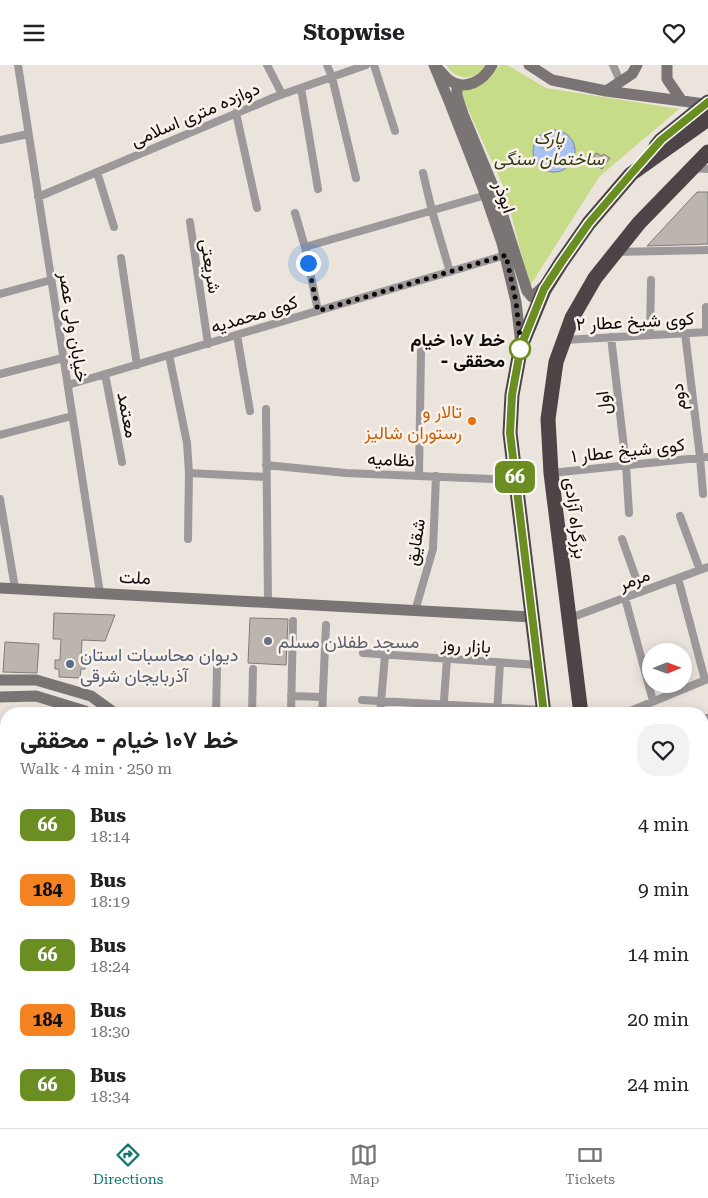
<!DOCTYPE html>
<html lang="en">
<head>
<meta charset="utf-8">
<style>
	body { margin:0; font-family:"Roboto Serif",Vazirmatn,serif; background:#f2f2f2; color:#202124; height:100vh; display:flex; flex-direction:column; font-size:19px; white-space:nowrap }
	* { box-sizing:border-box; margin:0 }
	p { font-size:16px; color:#757577 }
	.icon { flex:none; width:28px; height:28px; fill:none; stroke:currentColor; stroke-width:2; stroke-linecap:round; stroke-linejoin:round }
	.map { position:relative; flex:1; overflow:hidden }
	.details { position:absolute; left:0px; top:642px; width:709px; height:421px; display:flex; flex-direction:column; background:#fff; border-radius:20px 20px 0 0; box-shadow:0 2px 12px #0003 }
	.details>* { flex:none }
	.badge { padding:0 10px; border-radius:8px; font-size:18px; line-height:32px }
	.needle { width:32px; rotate:89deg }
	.fabs { position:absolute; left:642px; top:578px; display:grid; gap:10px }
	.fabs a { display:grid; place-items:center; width:50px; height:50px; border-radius:50%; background:#fff; box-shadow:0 2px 12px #0003; font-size:25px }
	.you { position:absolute; width:25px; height:25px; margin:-12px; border:4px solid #fff; border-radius:50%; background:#1a73e8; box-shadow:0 0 0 8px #1a73e833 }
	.map>.badge { position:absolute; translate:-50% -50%; box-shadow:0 0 0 2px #fff }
	.round { display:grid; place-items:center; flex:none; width:52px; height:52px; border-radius:20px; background:#f2f2f2 }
	.headline { display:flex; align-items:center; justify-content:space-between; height:85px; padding:0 20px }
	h1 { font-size:24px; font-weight:700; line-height:38px }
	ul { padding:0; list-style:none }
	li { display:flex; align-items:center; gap:15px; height:65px; padding:0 20px }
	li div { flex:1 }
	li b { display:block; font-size:19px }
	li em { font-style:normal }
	li .badge { min-width:55px; font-weight:700; text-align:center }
	header { display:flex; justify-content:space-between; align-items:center; height:65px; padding:0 20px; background:#fff; font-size:22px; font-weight:700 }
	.menu { display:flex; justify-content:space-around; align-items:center; height:70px; border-top:1px solid #e0e0e0; background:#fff; font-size:14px; color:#757577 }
	.menu a { display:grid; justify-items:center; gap:2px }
	.menu .active { color:#0f766e }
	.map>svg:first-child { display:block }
	.built { fill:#e2d5c9 }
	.green { fill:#c6dc88 }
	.water { fill:url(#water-ripples); stroke:#788bab }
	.building { fill:#bcb5af; stroke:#817b75 }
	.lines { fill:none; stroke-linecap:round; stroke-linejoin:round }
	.street { stroke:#9d989a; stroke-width:8 }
	.secondary { stroke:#7a7475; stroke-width:11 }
	.highway { stroke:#4c4446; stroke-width:15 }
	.line-casing { stroke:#fff; stroke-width:11 }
	.line { stroke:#6b8e23; stroke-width:8 }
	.walk { stroke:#0d0b09; stroke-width:5; stroke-dasharray:0 9 }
	.stop-dot { fill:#fff; stroke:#6b8e23; stroke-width:2.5 }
	.food-dot { fill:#e8710a; stroke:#f9f1ea; stroke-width:2 }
	.worship-dot { fill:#6b7280; stroke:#f9f1ea; stroke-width:2 }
	.service-dot { fill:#5c6f8a; stroke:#f9f1ea; stroke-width:2 }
	.labels { text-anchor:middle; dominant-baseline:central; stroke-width:5; stroke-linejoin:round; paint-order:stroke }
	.street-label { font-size:18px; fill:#0d0b09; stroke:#f9f1ea }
	.park-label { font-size:18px; font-style:italic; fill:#333b15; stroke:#f9f1ea }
	.stop-label { font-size:18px; font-weight:bold; fill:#0d0b09; stroke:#f9f1ea; text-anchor:end }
	.food-label { font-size:18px; fill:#c56008; stroke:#f9f1ea; text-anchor:end }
	.worship-label { font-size:18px; fill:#5b616d; stroke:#f9f1ea; text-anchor:start }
	.service-label { font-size:18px; fill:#4e5e75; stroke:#f9f1ea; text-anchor:start }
</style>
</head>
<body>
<header><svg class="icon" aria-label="menu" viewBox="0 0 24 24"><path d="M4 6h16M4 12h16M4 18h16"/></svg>Stopwise<svg class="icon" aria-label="heart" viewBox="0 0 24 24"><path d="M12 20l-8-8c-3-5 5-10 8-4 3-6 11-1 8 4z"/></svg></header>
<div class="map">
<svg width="708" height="1063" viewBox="0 0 708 1063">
	<defs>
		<pattern id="water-ripples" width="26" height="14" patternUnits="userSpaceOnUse" patternTransform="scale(1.25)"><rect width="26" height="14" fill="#a6c2f0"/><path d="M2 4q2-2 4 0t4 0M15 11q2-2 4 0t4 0" fill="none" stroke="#8ea5cc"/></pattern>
	</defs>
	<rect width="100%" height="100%" fill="#ebe4dd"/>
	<path class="built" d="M 6,707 L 6,799 L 0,799 L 0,708 Z
		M 6,802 L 6,875 L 0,875 L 0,803 Z"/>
	<path class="green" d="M 446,0 L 485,0 C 476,17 456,16 446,0 Z
		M 500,0 L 507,0 L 546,23 L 679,44 L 599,112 L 530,221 L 504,123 L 460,27 L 486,15 Z"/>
	<path class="water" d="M533 86a21 21 0 1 1 42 0a21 21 0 1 1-42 0Z"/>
	<path class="building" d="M 596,88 L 602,91 L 603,89 L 610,93 L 602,104 L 595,100 L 597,97 L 592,95 Z
		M 697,127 L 708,127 L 708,179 L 647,181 Z
		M 54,548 L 115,550 L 105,576 L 82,575 L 81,594 L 86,594 L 85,604 L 81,604 L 80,613 L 59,612 L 59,604 L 55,604 L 55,595 L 60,595 L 61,574 L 53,574 Z
		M 250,553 L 288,554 L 286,600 L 248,598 Z
		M 5,577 L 39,579 L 37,608 L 3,607 Z"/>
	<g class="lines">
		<path class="street" d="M 18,0 L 100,528
			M 267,0 L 282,29
			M 327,0 L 332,12 L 356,113
			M 374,0 L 395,66
			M 613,0 L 620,16
			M 301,23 L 318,124
			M 236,48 L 257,143
			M 0,75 L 28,69
			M 693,103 L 708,104
			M 97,107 L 114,162
			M 423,108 L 432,146 L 450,207
			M 38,132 L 275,32 L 366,0
			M 295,148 L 305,182 L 318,246
			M 190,157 L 208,279
			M 305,182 L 486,130
			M 615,187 L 708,185
			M 121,193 L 137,300
			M 0,229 L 51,215
			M 706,267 L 706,242
			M 685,268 L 700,392 L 703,429
			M 237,270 L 250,346
			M 650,270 L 651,215
			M 611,272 L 626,400 L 629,448
			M 564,275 L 708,267
			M 169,290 L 187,378 L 189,408 L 188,474
			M 0,309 L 63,293
			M 105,309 L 122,397
			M 68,320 L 506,190
			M 266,344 L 268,537
			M 0,370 L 72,351
			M 266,400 L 346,408 L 515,415
			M 189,408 L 266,412
			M 551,408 L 708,392
			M 419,411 L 421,286
			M 0,434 L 15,523
			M 680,451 L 700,505
			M 622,474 L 641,527
			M 678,513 L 705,615
			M 625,533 L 653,636
			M 415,546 L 433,484 L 436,411
			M 570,553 L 708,502
			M 363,588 L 538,600
			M 291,631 L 322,632
			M 362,635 L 543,645
			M 216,649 L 217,603
			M 252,649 L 253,604
			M 291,649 L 293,556
			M 322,649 L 326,560
			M 380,649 L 385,590
			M 443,649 L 447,594
			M 497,649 L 500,598
			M 623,649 L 708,614
			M 702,654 L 708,653
			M 702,720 L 708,719
			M 702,785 L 708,733
			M 702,840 L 708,839
			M 0,880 L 6,880
			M 702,884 L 708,883
			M 702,918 L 708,916
			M 702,938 L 708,936
			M 702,982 L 708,980
			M 96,1058 L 96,1063
			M 162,1058 L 162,1063
			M 236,1058 L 236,1063
			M 298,1058 L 299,1063
			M 359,1058 L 359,1063
			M 419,1058 L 419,1063
			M 484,1058 L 484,1063"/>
		<path class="secondary" d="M 434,0 L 449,36 L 483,123 L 502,178 L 516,237 L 521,279
			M 529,0 L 552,15 L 606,26 L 705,39
			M 667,0 L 667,14 L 682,36
			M 438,4 C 442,7 445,12 449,15 C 466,27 484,15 492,0
			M 461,20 L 457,23 L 457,31 L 463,49 L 495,126 L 527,226 L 532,232 L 545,220
			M 606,26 L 632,9 L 637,0
			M 0,523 L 532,552
			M 0,615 L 36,615 L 91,631 L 116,649
			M 0,632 L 36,631 L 85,646 L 89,649
			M 20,1063 L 23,1058
			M 39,1063 L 41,1058"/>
		<path class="highway" d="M 656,81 L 661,75 L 708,37
			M 544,649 L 510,368 L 512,330 L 521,281 L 544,225 L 561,198 L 589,158 L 631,109 L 708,54
			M 581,649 L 551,408 L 548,354 L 556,297 L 572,253 L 595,213 L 639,158 L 708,87
			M 588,1058 L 588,1063
			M 598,1058 L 599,1063
			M 637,1058 L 638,1063"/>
	</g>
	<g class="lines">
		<defs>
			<path id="line" d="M 544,649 L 510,368 L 512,330 L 521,281 L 544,224 L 561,198 L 589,158 L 631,109 L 661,75 L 708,37"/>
		</defs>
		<use href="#line" class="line-casing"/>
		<use href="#line" class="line"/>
		<path class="walk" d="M 308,198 L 318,246 L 506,190 L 516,237 L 521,281 L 520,284"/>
	</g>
	<circle class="stop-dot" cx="520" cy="284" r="10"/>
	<circle class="food-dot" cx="472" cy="356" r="5"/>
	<circle class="worship-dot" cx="268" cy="576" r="5"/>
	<circle class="service-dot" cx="70" cy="599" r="5"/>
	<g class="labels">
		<g class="street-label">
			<text transform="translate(195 49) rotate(-23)">دوازده متری اسلامی</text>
			<text transform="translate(505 132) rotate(71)">ابوذر</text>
			<text transform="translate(211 201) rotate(81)">شریعتی</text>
			<text transform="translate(254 249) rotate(-17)">کوی محمدیه</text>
			<text transform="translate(635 256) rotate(-3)">کوی شیخ عطار ۲</text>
			<text transform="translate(74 262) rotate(81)">خیابان ولی عصر</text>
			<text transform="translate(678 332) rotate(-97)">دوم</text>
			<text transform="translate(603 338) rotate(-97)">اول</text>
			<text transform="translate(128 350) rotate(79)">معتمد</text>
			<text transform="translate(628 385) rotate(-6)">کوی شیخ عطار ۱</text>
			<text transform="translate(391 394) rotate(2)">نظامیه</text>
			<text transform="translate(576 453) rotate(83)">بزرگراه آزادی</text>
			<text transform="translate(415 477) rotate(-81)">شقایق</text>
			<text transform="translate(135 512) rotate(3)">ملت</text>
			<text transform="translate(634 514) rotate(-21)">مرمر</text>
			<text transform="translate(466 580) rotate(4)">بازار روز</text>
		</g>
		<g class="park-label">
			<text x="549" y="72">پارک<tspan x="549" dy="21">ساختمان سنگی</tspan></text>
		</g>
		<g class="stop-label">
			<text x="505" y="274">خط ۱۰۷ خیام<tspan x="505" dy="21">- محققی</tspan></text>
		</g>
		<g class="food-label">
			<text x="462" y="346">تالار و<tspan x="462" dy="21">رستوران شالیز</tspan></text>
		</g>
		<g class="worship-label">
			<text x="278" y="576">مسجد طفلان مسلم</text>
		</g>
		<g class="service-label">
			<text x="80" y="589">دیوان محاسبات استان<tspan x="80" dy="21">آذربایجان شرقی</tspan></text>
		</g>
	</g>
</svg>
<div class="fabs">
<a><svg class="needle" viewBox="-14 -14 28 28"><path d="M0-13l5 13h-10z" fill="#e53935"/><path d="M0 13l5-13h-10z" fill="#757577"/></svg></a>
</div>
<div class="you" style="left:308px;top:198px"></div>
<b class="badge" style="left:515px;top:412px;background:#6b8e23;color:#fff">66</b>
<section class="details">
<div class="headline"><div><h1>خط ۱۰۷ خیام - محققی</h1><p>Walk · 4 min · 250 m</p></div><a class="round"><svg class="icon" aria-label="heart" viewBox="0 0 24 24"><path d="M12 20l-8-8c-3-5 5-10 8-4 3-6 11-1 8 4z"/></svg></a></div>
<ul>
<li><span class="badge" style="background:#6b8e23;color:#fff">66</span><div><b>Bus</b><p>18:14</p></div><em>4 min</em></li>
<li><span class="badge" style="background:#f58220;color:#111">184</span><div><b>Bus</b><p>18:19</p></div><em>9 min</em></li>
<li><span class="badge" style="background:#6b8e23;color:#fff">66</span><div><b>Bus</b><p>18:24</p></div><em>14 min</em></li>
<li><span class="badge" style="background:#f58220;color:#111">184</span><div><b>Bus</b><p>18:30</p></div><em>20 min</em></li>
<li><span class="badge" style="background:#6b8e23;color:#fff">66</span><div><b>Bus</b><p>18:34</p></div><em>24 min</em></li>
</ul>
</section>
</div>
<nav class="menu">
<a class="active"><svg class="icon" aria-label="directions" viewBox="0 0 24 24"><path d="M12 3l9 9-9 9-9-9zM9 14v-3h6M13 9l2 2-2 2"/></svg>Directions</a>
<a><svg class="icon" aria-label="map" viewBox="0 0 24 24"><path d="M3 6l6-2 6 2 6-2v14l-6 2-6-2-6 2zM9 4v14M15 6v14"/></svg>Map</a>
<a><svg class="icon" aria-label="tickets" viewBox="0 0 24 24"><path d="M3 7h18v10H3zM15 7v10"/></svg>Tickets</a>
</nav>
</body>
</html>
